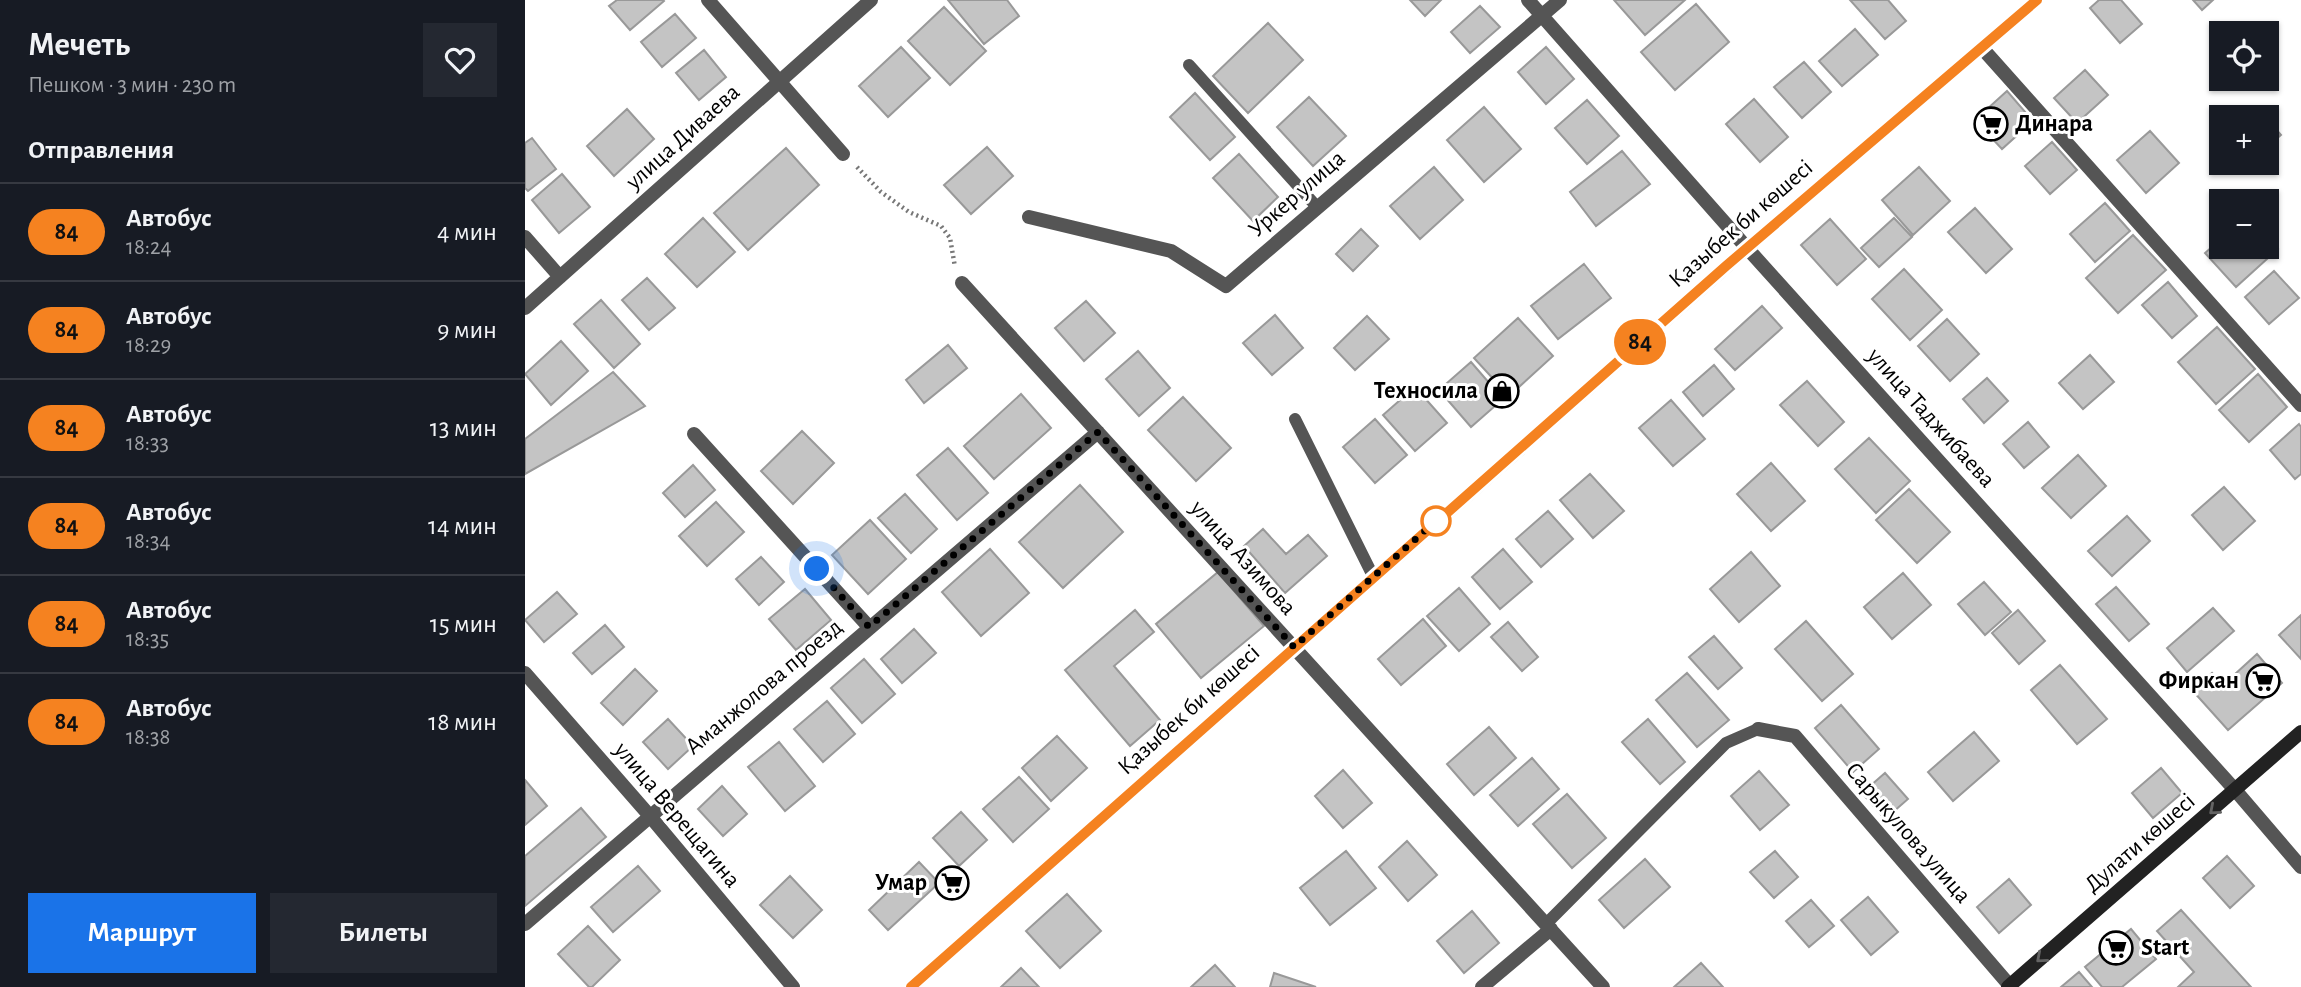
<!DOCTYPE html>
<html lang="ru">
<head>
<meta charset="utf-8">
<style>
	body { margin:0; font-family:"Alegreya Sans",sans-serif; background:#242831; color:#f1f3f6; height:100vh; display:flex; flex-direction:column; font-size:26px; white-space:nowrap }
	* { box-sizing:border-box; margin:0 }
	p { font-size:23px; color:#9ea1a6 }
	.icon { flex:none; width:38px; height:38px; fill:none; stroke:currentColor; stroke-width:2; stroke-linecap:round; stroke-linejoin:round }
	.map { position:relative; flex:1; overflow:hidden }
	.details { display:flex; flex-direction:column; background:#171b24; width:525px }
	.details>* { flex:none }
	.badge { padding:0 14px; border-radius:23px; font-size:24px; line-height:46px }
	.buttons { position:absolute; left:1684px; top:21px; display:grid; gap:14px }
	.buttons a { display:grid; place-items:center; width:70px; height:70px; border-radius:0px; background:#171b24; box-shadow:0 2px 5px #0004; font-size:35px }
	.you { position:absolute; width:35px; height:35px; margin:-18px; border:5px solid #fff; border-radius:50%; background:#1a73e8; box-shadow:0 0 0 10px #1a73e833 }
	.map>.badge { position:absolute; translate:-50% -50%; box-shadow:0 0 0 4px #fff }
	h2 { padding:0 28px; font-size:26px; line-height:63px }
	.round { display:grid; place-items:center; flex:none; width:74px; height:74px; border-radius:0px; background:#242831 }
	.overview { display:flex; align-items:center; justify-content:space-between; height:119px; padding:0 28px }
	h1 { font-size:33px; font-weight:700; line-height:52px }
	.button { display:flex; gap:14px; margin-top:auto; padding:14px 28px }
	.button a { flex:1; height:80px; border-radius:0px; background:#1a73e8; color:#fff; font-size:28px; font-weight:700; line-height:80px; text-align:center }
	.button a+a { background:#242831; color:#f1f3f6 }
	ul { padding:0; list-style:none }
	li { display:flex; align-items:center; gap:21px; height:98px; padding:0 28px; border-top:2px solid #363941 }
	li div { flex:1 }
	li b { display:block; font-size:26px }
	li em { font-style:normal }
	li .badge { min-width:77px; font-weight:700; text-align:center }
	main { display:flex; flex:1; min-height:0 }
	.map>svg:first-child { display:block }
	.building { fill:#c4c4c4; stroke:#999; stroke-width:2 }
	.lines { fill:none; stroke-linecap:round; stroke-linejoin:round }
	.path { stroke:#777; stroke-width:4.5; stroke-dasharray:2 3.5; stroke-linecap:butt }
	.service { stroke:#555; stroke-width:12 }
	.minor { stroke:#555; stroke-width:14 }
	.secondary { stroke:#222; stroke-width:14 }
	.oneway { stroke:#646464 }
	.line-casing { stroke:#fff; stroke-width:16 }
	.line { stroke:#f58220; stroke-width:10 }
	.walk { stroke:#000; stroke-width:7; stroke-dasharray:0 12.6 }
	.stop-dot { fill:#fff; stroke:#f58220; stroke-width:3.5 }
	.labels { text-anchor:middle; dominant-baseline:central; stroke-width:6; stroke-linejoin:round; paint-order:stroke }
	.poi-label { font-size:24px; font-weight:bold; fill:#000; stroke:#fff; text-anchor:end }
	.street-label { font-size:24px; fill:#000; stroke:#fff }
</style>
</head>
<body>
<main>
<section class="details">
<div class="overview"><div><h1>Мечеть</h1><p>Пешком · 3 мин · 230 m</p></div><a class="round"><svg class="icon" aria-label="heart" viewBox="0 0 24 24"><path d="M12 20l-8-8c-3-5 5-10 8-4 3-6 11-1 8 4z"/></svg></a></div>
<h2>Отправления</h2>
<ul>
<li><span class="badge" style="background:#f58220;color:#111">84</span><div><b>Автобус</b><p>18:24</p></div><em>4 мин</em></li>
<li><span class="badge" style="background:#f58220;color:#111">84</span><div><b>Автобус</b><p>18:29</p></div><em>9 мин</em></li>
<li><span class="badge" style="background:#f58220;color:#111">84</span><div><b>Автобус</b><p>18:33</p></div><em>13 мин</em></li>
<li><span class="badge" style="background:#f58220;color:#111">84</span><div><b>Автобус</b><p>18:34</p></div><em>14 мин</em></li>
<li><span class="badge" style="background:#f58220;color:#111">84</span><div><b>Автобус</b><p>18:35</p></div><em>15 мин</em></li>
<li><span class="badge" style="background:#f58220;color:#111">84</span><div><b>Автобус</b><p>18:38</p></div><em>18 мин</em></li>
</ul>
<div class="button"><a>Маршрут</a><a>Билеты</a></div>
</section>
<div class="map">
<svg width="1776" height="987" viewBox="0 0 1776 987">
	<rect width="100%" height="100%" fill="#fff"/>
	<path class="building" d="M 92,0 L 138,0 L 139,1 L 105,30 L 84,6 Z
		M 423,0 L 482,0 L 494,16 L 459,44 Z
		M 885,0 L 916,0 L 900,16 Z
		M 1089,0 L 1160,0 L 1120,35 Z
		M 1325,0 L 1363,0 L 1381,21 L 1360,39 Z
		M 1574,0 L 1596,0 L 1617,24 L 1595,43 L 1565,8 Z
		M 1668,0 L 1688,0 L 1677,10 Z
		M 1171,4 L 1204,42 L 1150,90 L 1116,52 Z
		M 955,6 L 975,27 L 945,53 L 926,32 Z
		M 419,7 L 461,51 L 425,85 L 383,41 Z
		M 150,14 L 171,38 L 137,67 L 116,42 Z
		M 743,23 L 778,60 L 723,113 L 688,76 Z
		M 1330,29 L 1353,55 L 1317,86 L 1294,61 Z
		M 376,47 L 405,78 L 363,117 L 334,86 Z
		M 1021,47 L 1049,79 L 1021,104 L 993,72 Z
		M 179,50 L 201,77 L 174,100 L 151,73 Z
		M 1279,62 L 1306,92 L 1277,118 L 1249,87 Z
		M 1560,70 L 1583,95 L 1552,123 L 1529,98 Z
		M 1482,91 L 1508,121 L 1477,149 L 1450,120 Z
		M 670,93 L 710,137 L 685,160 L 645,117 Z
		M 784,97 L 821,136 L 788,166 L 752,127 Z
		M 1229,99 L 1263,137 L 1235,162 L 1201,124 Z
		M 1062,100 L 1094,136 L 1062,164 L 1030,128 Z
		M 959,107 L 996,149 L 959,182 L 922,140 Z
		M 1732,108 L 1740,117 L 1722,117 Z
		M 102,109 L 129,139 L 89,176 L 62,146 Z
		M 1741,118 L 1756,135 L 1741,148 Z
		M 1625,131 L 1654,163 L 1621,193 L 1592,160 Z
		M 7,138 L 31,169 L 3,191 L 0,188 L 0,143 Z
		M 1527,142 L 1552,170 L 1525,194 L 1500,166 Z
		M 462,147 L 488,176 L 446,214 L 419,185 Z
		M 261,148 L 294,185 L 223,250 L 189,213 Z
		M 1097,151 L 1125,184 L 1071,226 L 1045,192 Z
		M 714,154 L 753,197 L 728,221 L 688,178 Z
		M 909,167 L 938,200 L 895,239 L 865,206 Z
		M 1394,167 L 1425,201 L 1388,235 L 1357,200 Z
		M 37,174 L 65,207 L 34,233 L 7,200 Z
		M 1580,203 L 1605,231 L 1570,262 L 1545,234 Z
		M 1450,208 L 1487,249 L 1461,273 L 1423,232 Z
		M 178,218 L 210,252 L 172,287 L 140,254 Z
		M 1369,218 L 1387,237 L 1354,267 L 1336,248 Z
		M 1305,219 L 1341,259 L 1312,285 L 1276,245 Z
		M 836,229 L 853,246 L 828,271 L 811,254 Z
		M 1608,235 L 1641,270 L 1593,313 L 1561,278 Z
		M 1741,236 L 1753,249 L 1711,287 L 1680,253 L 1696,239 L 1696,247 L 1741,247 Z
		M 1059,264 L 1086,298 L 1033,339 L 1006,306 Z
		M 1379,269 L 1417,310 L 1385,340 L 1347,299 Z
		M 1749,271 L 1774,298 L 1744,324 L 1720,297 Z
		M 122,278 L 150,308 L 124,330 L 97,300 Z
		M 1643,282 L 1672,316 L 1647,338 L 1617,305 Z
		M 76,300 L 115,344 L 89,368 L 49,324 Z
		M 561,301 L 590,333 L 559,361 L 530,328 Z
		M 1237,306 L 1257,328 L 1210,370 L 1190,349 Z
		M 750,315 L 778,348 L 747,375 L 718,343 Z
		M 842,316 L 864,339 L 830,370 L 809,348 Z
		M 993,318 L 1028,356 L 984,396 L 949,358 Z
		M 1422,319 L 1454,354 L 1425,381 L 1393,346 Z
		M 1692,327 L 1730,369 L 1691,404 L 1653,362 Z
		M 36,341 L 63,371 L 26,405 L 0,374 Z
		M 423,345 L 442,368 L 399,403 L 381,380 Z
		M 613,351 L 645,388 L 614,416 L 581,379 Z
		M 1565,355 L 1589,382 L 1558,409 L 1534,383 Z
		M 946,362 L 978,399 L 946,427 L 914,390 Z
		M 1189,365 L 1209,389 L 1178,416 L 1158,392 Z
		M 88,372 L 120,406 L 0,474 L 0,439 Z
		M 1733,374 L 1762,407 L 1724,442 L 1694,410 Z
		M 1462,378 L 1483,401 L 1459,423 L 1438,399 Z
		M 1282,381 L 1319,422 L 1293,446 L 1255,405 Z
		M 890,387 L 922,423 L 890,451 L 858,415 Z
		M 496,394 L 526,428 L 469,479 L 439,446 Z
		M 658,397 L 706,448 L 671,481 L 623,430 Z
		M 1146,400 L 1180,439 L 1148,466 L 1114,428 Z
		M 850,419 L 882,455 L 850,483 L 818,447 Z
		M 1503,422 L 1524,447 L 1499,468 L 1478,444 Z
		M 1774,424 L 1776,427 L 1776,474 L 1770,479 L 1745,450 Z
		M 277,431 L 309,463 L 268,504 L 236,471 Z
		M 1344,438 L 1385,481 L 1351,513 L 1310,469 Z
		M 423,448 L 463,493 L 432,520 L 392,475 Z
		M 1553,455 L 1581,486 L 1546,518 L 1517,488 Z
		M 1246,463 L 1280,501 L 1246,531 L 1212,494 Z
		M 168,465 L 190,490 L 160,517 L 138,493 Z
		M 1065,474 L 1099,511 L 1068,538 L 1035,500 Z
		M 555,485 L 598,532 L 538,588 L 494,542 Z
		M 1699,487 L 1730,521 L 1698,550 L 1667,515 Z
		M 1384,489 L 1425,532 L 1392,563 L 1351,520 Z
		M 380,494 L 412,529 L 386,553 L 353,518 Z
		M 191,502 L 219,532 L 182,566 L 154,536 Z
		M 1023,511 L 1048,539 L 1016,567 L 991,539 Z
		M 1602,516 L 1625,541 L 1587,576 L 1563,551 Z
		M 345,520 L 381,559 L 343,594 L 307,555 Z
		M 738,529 L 761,554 L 783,535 L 802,556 L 760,593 L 719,546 Z
		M 465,549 L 504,593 L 456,636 L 417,592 Z
		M 978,549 L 1007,582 L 975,609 L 947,577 Z
		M 1226,552 L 1255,586 L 1214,622 L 1185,589 Z
		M 236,557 L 259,582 L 234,605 L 211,579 Z
		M 693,572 L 739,626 L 676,678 L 631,624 Z
		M 1378,573 L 1406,605 L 1367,639 L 1339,607 Z
		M 1459,582 L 1486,612 L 1460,635 L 1433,604 Z
		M 1591,587 L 1624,624 L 1604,641 L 1571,604 Z
		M 934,588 L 965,624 L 934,651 L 902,616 Z
		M 280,589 L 306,620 L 271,650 L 244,619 Z
		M 32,592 L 52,614 L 19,642 L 0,620 Z
		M 1688,608 L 1709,631 L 1662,672 L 1642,648 Z
		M 610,610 L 629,632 L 589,666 L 635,720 L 605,746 L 540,670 Z
		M 1493,610 L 1520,641 L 1494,664 L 1467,633 Z
		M 1776,615 L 1776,659 L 1754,635 Z
		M 898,619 L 921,646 L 876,685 L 853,659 Z
		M 1281,621 L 1328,674 L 1297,701 L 1250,649 Z
		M 983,622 L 1013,657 L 997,671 L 966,637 Z
		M 80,625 L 99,647 L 67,674 L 48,653 Z
		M 389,629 L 411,653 L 377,683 L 356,659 Z
		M 1189,636 L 1217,668 L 1193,689 L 1164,657 Z
		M 1732,654 L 1757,683 L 1703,730 L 1667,690 L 1687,673 L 1698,685 Z
		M 339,659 L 370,694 L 337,723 L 306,688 Z
		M 1535,665 L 1582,719 L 1552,744 L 1506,690 Z
		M 110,669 L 132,691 L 98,725 L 76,703 Z
		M 1162,673 L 1204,720 L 1172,747 L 1131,700 Z
		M 302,701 L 330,734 L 298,762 L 269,729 Z
		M 1316,705 L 1354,749 L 1328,772 L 1290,728 Z
		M 143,719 L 168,746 L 143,769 L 118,742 Z
		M 1123,719 L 1160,762 L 1135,784 L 1097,742 Z
		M 964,727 L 991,758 L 949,795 L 922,764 Z
		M 1449,732 L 1474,761 L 1428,801 L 1403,772 Z
		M 532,736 L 562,768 L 526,801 L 497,768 Z
		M 254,742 L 290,786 L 260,811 L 223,767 Z
		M 1007,758 L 1034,789 L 993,826 L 965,795 Z
		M 1636,768 L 1657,793 L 1628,818 L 1607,793 Z
		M 818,770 L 847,803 L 818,828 L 790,796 Z
		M 1234,771 L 1264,805 L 1235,830 L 1206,796 Z
		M 1360,773 L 1383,799 L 1360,819 L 1337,793 Z
		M 494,777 L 524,809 L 488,842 L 458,809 Z
		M 0,780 L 22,806 L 0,825 Z
		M 197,786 L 222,814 L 198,836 L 173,809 Z
		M 1042,794 L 1081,838 L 1047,868 L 1008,824 Z
		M 56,808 L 81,837 L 0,906 L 0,856 Z
		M 436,812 L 462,840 L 434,866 L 408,838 Z
		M 882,841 L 912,875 L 883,901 L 854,867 Z
		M 821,851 L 851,888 L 805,925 L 775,888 Z
		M 1250,851 L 1273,877 L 1249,898 L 1225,872 Z
		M 1702,856 L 1729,886 L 1705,908 L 1678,878 Z
		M 1120,859 L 1145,887 L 1099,928 L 1074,900 Z
		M 394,862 L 414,883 L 363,930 L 344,910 Z
		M 113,866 L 135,891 L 88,932 L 66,907 Z
		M 265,876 L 297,910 L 268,938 L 235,905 Z
		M 1484,879 L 1506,905 L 1474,933 L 1452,907 Z
		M 542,894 L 576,931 L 535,968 L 501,931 Z
		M 1343,897 L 1373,932 L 1346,955 L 1316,920 Z
		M 1286,900 L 1309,926 L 1284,947 L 1261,921 Z
		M 1656,910 L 1726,987 L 1653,987 L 1669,972 L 1632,931 Z
		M 947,911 L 974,943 L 939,973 L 912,941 Z
		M 63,926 L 95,960 L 67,987 L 64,987 L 33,954 Z
		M 1606,929 L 1631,959 L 1597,987 L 1577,987 L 1560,967 Z
		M 1176,963 L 1198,987 L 1149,987 Z
		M 690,965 L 710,987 L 666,987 Z
		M 496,968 L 514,987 L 476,987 Z
		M 1554,972 L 1567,987 L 1536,987 Z
		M 749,973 L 791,987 L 745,987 Z"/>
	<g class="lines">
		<path class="path" d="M 332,167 L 356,192 L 384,212 L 416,226 L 425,238 L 430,267"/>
		<path class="service" d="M 664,65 L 792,207
			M 770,419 L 848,576
			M 1021,924 L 1201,743 L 1233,729"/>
		<path class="minor" d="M 183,0 L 318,154
			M 1003,0 L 1222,248 L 1711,791 L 1776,867
			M 1457,48 L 1776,405
			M 504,217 L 646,251 L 701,286 L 1035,0
			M 0,237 L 35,277
			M 437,283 L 1078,987
			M 0,308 L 346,0
			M 169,434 L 344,627
			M 0,673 L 124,815 L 268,987
			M 1233,729 L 1270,736 L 1486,987
			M 0,924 L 573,432
			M 957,987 L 1026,929"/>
		<path class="secondary" d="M 386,987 L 1222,248 L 1512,0
			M 1483,987 L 1776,732"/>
	</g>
	<defs><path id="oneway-chevron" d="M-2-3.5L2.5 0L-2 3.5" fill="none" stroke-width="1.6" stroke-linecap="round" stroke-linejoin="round" transform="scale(1.75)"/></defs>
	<g class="oneway">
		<use href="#oneway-chevron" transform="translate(1689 810) rotate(139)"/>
		<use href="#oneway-chevron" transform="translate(1516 958) rotate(139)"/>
	</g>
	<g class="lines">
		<defs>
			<path id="line" d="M 386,987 L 1201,266 L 1512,0"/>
		</defs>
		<use href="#line" class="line-casing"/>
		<use href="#line" class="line"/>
		<path class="walk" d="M 292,569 L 344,627 L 573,432 L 769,647 L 911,521"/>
	</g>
	<defs>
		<symbol id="supermarket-ring" viewBox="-11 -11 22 22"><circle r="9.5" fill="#fff" stroke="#000" stroke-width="1.5"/><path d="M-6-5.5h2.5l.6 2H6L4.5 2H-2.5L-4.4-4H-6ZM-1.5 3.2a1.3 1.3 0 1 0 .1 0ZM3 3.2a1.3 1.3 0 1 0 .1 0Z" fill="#000"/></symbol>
		<symbol id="shop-ring" viewBox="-11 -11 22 22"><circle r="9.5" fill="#fff" stroke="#000" stroke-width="1.5"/><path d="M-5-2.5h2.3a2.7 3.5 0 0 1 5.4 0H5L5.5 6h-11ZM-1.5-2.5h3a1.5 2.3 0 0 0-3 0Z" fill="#000"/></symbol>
	</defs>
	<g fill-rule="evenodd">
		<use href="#supermarket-ring" x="1447" y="105" width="38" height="38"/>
		<use href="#shop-ring" x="958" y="372" width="38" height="38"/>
		<use href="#supermarket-ring" x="1719" y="662" width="38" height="38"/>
		<use href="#supermarket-ring" x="408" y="864" width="38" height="38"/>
		<use href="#supermarket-ring" x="1572" y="929" width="38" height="38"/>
	</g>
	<circle class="stop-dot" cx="911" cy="521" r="14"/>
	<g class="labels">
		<g class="poi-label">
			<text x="1490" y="124" text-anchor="start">Динара</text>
			<text x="953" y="391">Техносила</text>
			<text x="1714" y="681">Фиркан</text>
			<text x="402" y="883">Умар</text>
			<text x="1616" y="948" text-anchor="start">Start</text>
		</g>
		<g class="street-label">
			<text transform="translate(158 137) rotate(-42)">улица Диваева</text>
			<text transform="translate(772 194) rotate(-41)">Уркер улица</text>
			<text transform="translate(1216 224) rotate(-41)">Қазыбек би көшесі</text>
			<text transform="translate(1406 418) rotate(48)">улица Таджибаева</text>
			<text transform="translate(718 558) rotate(48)">улица Азимова</text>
			<text transform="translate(239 687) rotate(-40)">Аманжолова проезд</text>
			<text transform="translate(664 710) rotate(-42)">Қазыбек би көшесі</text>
			<text transform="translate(152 815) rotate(50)">улица Верещагина</text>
			<text transform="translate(1383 833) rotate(49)">Сарыкулова улица</text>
			<text transform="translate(1615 843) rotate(-41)">Дулати көшесі</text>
		</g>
	</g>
</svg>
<div class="buttons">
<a><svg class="icon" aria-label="locate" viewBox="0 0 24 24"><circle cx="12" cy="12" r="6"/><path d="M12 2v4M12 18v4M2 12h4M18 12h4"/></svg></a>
<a>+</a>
<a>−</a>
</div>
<div class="you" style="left:292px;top:569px"></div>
<b class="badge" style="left:1115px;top:342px;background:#f58220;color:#111">84</b>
</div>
</main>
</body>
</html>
